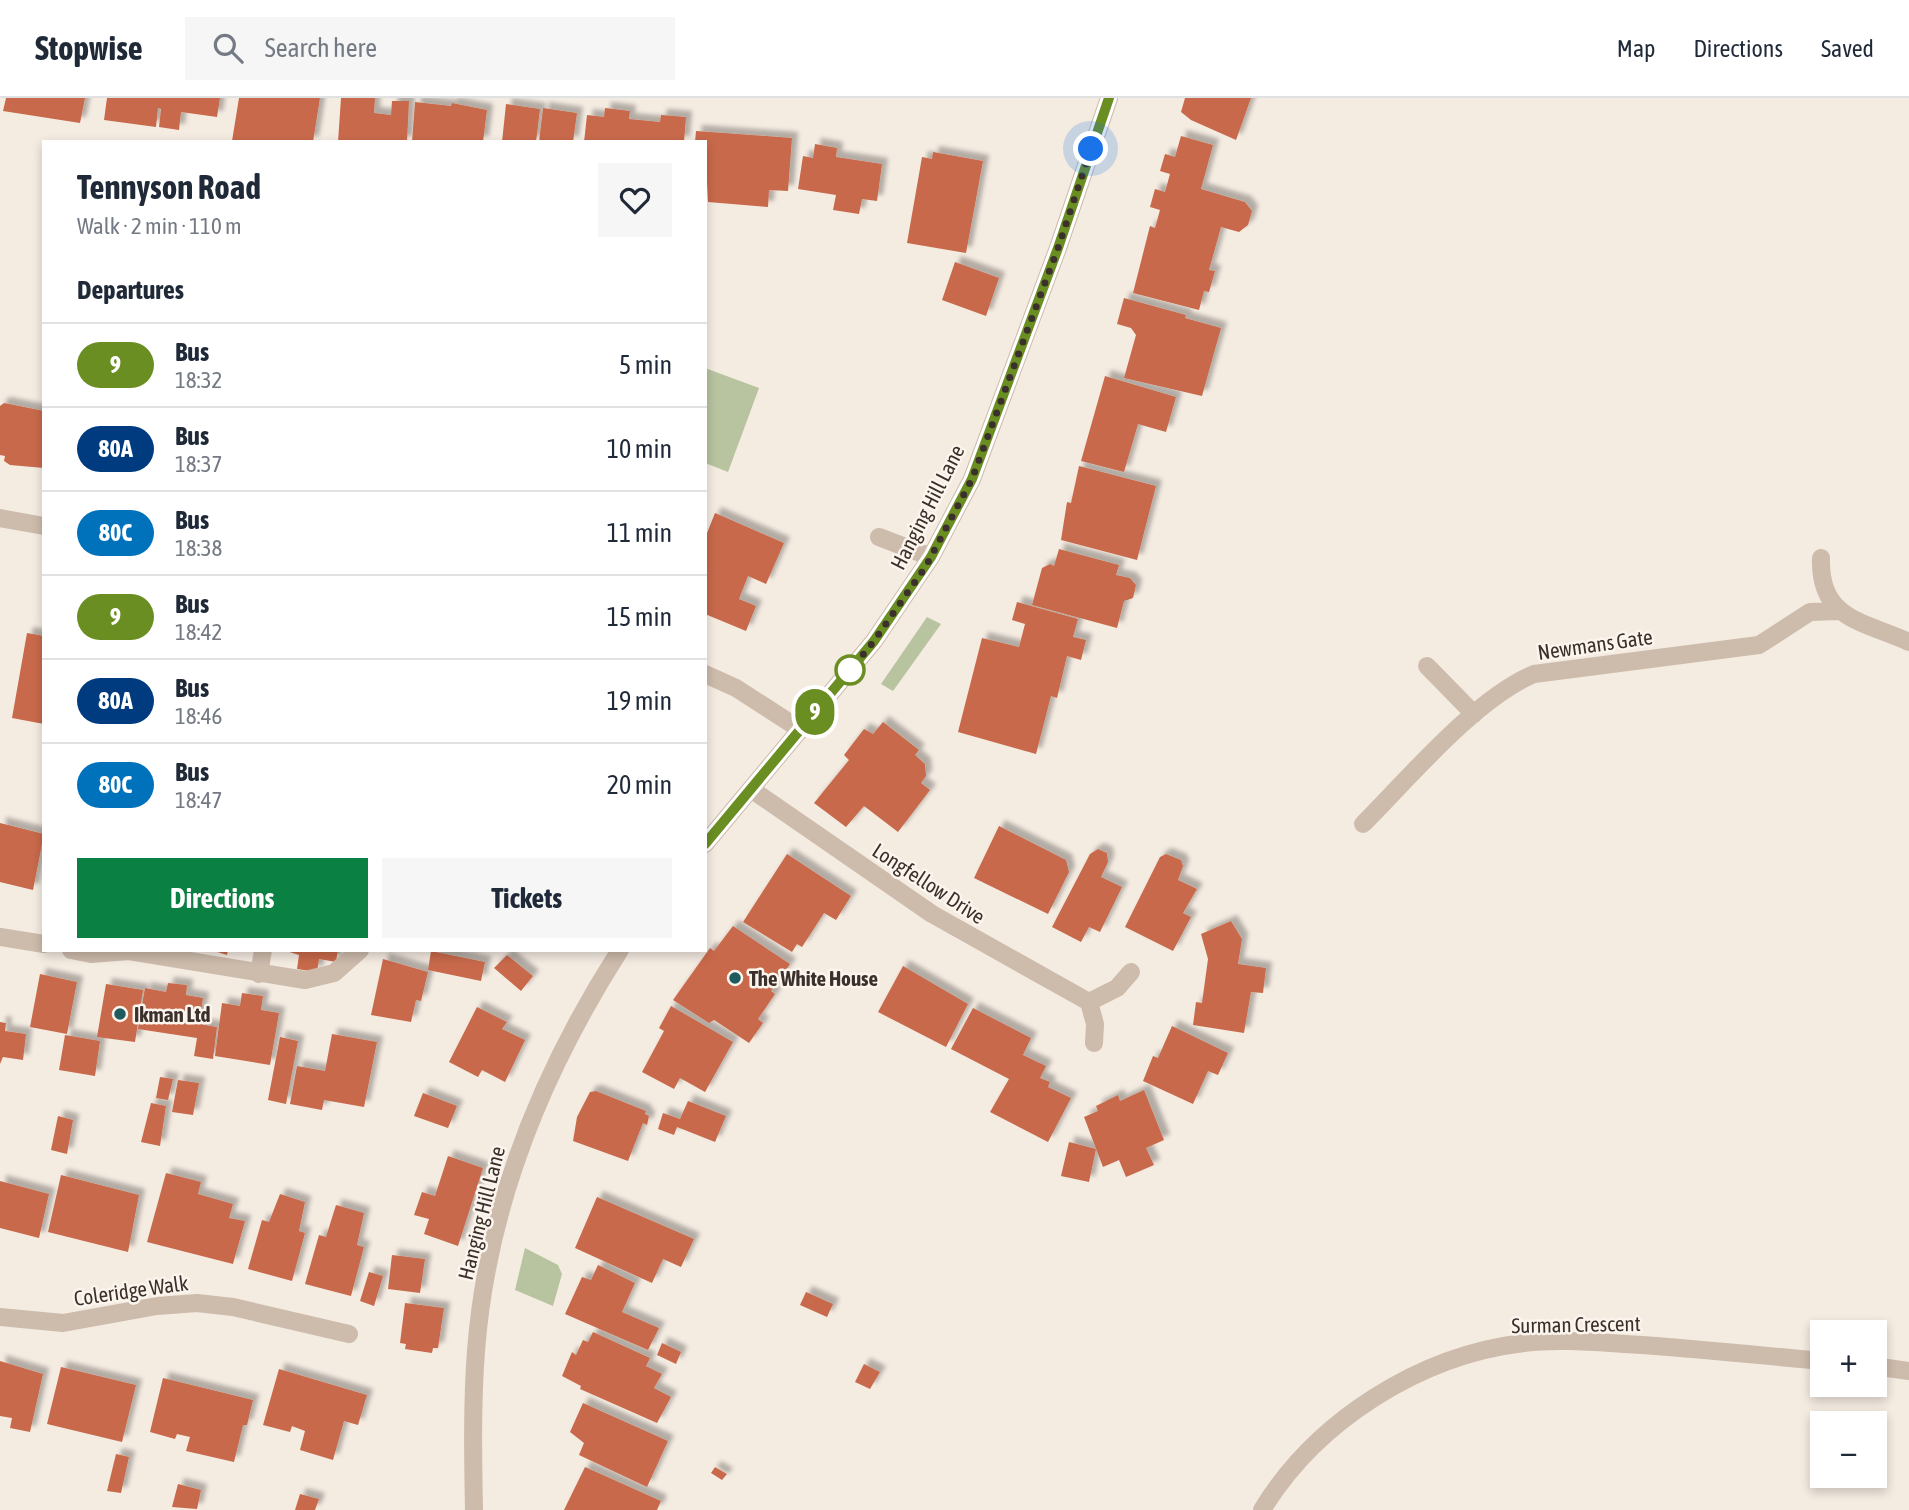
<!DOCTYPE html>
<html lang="en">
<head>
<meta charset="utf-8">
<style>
	body { margin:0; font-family:"Asap Condensed",sans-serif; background:#f6f6f7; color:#1f2937; height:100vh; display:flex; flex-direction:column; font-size:26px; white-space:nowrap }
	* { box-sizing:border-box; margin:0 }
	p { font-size:23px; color:#747a83 }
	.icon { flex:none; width:38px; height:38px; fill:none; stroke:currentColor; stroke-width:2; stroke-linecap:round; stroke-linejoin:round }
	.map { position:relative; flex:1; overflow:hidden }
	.panel { position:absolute; left:42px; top:42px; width:665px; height:812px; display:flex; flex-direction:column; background:#fff; border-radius:0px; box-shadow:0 4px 10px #0003 }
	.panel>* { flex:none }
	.badge { padding:0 14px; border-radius:23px; font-size:24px; line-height:46px }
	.controls { position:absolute; left:1810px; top:1222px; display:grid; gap:14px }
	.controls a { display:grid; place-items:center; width:77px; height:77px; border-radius:0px; background:#fff; box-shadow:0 4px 10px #0003; font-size:35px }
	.you { position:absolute; width:35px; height:35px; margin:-18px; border:5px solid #fff; border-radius:50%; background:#1a73e8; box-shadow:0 0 0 10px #1a73e833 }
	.map>.badge { position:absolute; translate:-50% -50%; box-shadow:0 0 0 4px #fff }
	h2 { padding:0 35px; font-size:26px; line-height:63px }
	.round { display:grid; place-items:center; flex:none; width:74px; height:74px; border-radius:0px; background:#f6f6f7 }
	.head { display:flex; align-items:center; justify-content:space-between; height:119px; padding:0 35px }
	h1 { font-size:33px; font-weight:700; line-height:52px }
	.button { display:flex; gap:14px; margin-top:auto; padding:14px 35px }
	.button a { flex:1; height:80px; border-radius:0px; background:#0b8043; color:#fff; font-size:28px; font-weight:700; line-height:80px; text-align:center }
	.button a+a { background:#f6f6f7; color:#1f2937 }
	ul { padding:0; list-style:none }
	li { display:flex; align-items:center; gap:21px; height:84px; padding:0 35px; border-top:2px solid #e0e1e3 }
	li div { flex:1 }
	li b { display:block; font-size:26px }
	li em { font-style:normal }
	li .badge { min-width:77px; font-weight:700; text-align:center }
	header { display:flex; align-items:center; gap:42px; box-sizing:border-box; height:98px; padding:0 35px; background:#fff; border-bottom:2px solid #e0e1e3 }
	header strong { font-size:33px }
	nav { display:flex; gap:38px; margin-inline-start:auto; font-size:24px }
	.search { width:490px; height:63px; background:#f6f6f7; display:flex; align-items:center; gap:18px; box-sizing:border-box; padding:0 24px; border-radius:0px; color:#747a83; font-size:26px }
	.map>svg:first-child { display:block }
	.green { fill:#b8c4a0 }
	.building { fill:#c8694b; filter:url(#shadow) }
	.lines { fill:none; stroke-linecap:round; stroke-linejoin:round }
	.minor { stroke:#cdbbac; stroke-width:18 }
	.line-casing { stroke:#fff; stroke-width:16 }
	.line { stroke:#6b8e23; stroke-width:10 }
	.walk { stroke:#3b302b; stroke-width:7; stroke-dasharray:0 12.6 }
	.stop-dot { fill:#fff; stroke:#6b8e23; stroke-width:3.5 }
	.poi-dot { fill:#1f5a5e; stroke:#fbf5ee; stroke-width:2.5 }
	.labels { text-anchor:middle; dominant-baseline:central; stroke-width:5; stroke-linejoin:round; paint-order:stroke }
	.street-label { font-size:21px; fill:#3b302b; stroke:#fbf5ee }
	.poi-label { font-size:21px; font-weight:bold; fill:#3b302b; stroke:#fbf5ee; text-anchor:start }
</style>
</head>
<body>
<header>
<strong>Stopwise</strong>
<div class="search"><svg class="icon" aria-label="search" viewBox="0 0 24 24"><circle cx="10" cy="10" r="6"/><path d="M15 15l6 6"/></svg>Search here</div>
<nav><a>Map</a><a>Directions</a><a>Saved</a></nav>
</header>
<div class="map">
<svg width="1909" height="1412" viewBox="0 0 1909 1412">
	<defs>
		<filter id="shadow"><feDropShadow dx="6" dy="-6" stdDeviation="2" flood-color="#0004"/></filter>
	</defs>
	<rect width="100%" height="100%" fill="#f4ebe1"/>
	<path class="green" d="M 705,270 L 759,290 L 728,374 L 705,365 Z
		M 927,519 L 941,526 L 893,593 L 881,586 Z
		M 525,1150 L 558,1167 L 562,1176 L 553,1208 L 515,1192 Z"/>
	<path class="building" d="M 6,0 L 85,0 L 80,25 L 3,13 Z
		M 107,0 L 220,0 L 217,19 L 181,14 L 179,32 L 159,29 L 161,11 L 158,10 L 156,29 L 104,22 Z
		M 239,0 L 320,0 L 313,44 L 232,43 Z
		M 341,0 L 375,0 L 374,15 L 391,17 L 392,3 L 409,3 L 407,44 L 338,44 Z
		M 1185,0 L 1251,0 L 1236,42 L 1191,22 L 1181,14 Z
		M 415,4 L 451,8 L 452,5 L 487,12 L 483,44 L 412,44 Z
		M 506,6 L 540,11 L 536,44 L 502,44 Z
		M 543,10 L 577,15 L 573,44 L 539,44 Z
		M 605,10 L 630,13 L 629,21 L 660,24 L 661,17 L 686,19 L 684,44 L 584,44 L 587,17 L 604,19 Z
		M 696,33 L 792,40 L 788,93 L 769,92 L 768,109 L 708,104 L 705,44 L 695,44 Z
		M 1181,38 L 1213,47 L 1201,91 L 1245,104 L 1252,113 L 1248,127 L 1239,134 L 1221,129 L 1209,172 L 1215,173 L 1209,194 L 1204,193 L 1199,212 L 1133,195 L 1150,128 L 1155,130 L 1160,112 L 1150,109 L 1155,91 L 1165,94 L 1170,76 L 1160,73 L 1165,56 L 1175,59 Z
		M 815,46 L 837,50 L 836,59 L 882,66 L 877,103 L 862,101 L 859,116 L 833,112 L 836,97 L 798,91 L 803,58 L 813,60 Z
		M 933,54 L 983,63 L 966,155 L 907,145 L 922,59 L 932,61 Z
		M 955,164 L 999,180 L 986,218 L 942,202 Z
		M 1124,200 L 1186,217 L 1185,220 L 1221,230 L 1202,298 L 1124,280 L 1136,237 L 1131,230 L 1117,226 Z
		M 1105,278 L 1176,299 L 1166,334 L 1138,326 L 1124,374 L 1081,363 Z
		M 4,305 L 44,313 L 44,370 L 10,367 L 4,363 L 5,358 L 0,357 L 0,308 Z
		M 1079,368 L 1156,388 L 1137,462 L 1061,442 L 1067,404 L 1071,405 Z
		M 715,415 L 784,445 L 766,486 L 748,478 L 739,501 L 756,508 L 746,533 L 705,516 L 705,440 Z
		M 1059,451 L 1119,467 L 1116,477 L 1130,480 L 1136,487 L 1133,500 L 1124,503 L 1117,530 L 1032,507 L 1042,470 L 1050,466 L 1054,468 Z
		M 1017,504 L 1078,521 L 1073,539 L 1086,542 L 1081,562 L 1067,558 L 1057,600 L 1051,598 L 1036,656 L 958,634 L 982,540 L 1019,549 L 1025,526 L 1012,522 Z
		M 27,535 L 44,538 L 44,626 L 12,620 Z
		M 883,624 L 919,652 L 915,657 L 925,666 L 926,678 L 921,685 L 930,692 L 898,734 L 864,708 L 846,729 L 814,705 L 849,662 L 844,657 L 864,631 L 873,636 Z
		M 0,725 L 44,736 L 33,792 L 0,784 Z
		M 999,728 L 1066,762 L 1069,774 L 1048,816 L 974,780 Z
		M 1098,751 L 1107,755 L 1108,764 L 1101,779 L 1122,789 L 1100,834 L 1089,829 L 1081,844 L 1052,829 L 1090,756 Z
		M 787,756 L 851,798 L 836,822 L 824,815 L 802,849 L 797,846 L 792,854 L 743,824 Z
		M 1166,756 L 1181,762 L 1183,768 L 1178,782 L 1197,791 L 1183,815 L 1191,819 L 1173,853 L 1125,829 L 1160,759 Z
		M 1231,823 L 1242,841 L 1238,866 L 1266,870 L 1263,895 L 1251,894 L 1244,935 L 1193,927 L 1196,904 L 1202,905 L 1208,861 L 1201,836 Z
		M 733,828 L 790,866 L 771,893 L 775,896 L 758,921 L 763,925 L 749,945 L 714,922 L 709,925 L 673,902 L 710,850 L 714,853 Z
		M 211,852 L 228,852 L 227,857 Z
		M 283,852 L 338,852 L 336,864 L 319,861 L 317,874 L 297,871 L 299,857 Z
		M 431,853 L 485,864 L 481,883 L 428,872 Z
		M 507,857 L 533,878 L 521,893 L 494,870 Z
		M 383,861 L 428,874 L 421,903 L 416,902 L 411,924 L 371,917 Z
		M 903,868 L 968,906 L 946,949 L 878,914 Z
		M 40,876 L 77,884 L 67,936 L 30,929 Z
		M 168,885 L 187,887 L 186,897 L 203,900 L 199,926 L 217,929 L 213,961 L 194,958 L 197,940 L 138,931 L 145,890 L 166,894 Z
		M 106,886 L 143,892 L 135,944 L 97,939 Z
		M 242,895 L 263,898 L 261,912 L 279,915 L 270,967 L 215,958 L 222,905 L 240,908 Z
		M 671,908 L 733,944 L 705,994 L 680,980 L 674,991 L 642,974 L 664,933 L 659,930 Z
		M 477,909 L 507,924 L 502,931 L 525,942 L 505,984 L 482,972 L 478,979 L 449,964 Z
		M 973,910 L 1031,940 L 1023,957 L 1046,968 L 1040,980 L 1050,984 L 1048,989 L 1071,1000 L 1048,1044 L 990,1014 L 1009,981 L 951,951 Z
		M 0,924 L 6,925 L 5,933 L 26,936 L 23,962 L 3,959 L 0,966 Z
		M 1172,928 L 1228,955 L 1218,977 L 1208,973 L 1193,1006 L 1143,983 L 1153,958 L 1158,960 Z
		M 332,936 L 377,944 L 364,1009 L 324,1002 L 322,1012 L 290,1006 L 297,968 L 325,973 Z
		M 65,937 L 100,943 L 95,978 L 59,972 Z
		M 280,939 L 298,943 L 286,1006 L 268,1002 Z
		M 160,979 L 173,981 L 168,1002 L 156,1000 Z
		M 178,982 L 199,985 L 193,1017 L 172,1014 Z
		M 1144,992 L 1164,1042 L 1146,1050 L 1154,1067 L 1126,1079 L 1119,1062 L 1103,1069 L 1084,1019 L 1098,1013 L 1096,1008 L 1118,997 L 1120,1003 Z
		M 596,993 L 646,1013 L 645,1016 L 649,1018 L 647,1027 L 643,1025 L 628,1063 L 573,1043 L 577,1019 L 590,994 Z
		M 423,995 L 457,1008 L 448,1030 L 414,1018 Z
		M 688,1003 L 726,1018 L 715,1044 L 677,1029 L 674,1037 L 658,1031 L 663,1015 L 680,1021 Z
		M 151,1005 L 166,1008 L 160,1048 L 141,1044 Z
		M 58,1018 L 73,1022 L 67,1056 L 51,1052 Z
		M 1069,1044 L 1096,1051 L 1089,1084 L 1061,1078 Z
		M 448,1058 L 483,1070 L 458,1148 L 424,1136 L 429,1121 L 414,1117 L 422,1094 L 435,1098 Z
		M 166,1075 L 201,1084 L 198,1096 L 233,1106 L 229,1120 L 245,1123 L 233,1166 L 147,1144 Z
		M 61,1077 L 139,1097 L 128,1154 L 48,1134 Z
		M 0,1083 L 49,1096 L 39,1140 L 0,1130 Z
		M 280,1096 L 305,1104 L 299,1133 L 305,1135 L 292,1183 L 248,1171 L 262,1122 L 269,1124 Z
		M 597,1099 L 694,1141 L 681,1169 L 663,1161 L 652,1185 L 575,1150 Z
		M 336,1107 L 364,1115 L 357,1147 L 364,1149 L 351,1198 L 305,1186 L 319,1137 L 326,1139 Z
		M 392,1157 L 425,1161 L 420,1195 L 388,1191 Z
		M 598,1167 L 635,1185 L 622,1214 L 659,1230 L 648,1252 L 565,1216 L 582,1179 L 591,1182 Z
		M 369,1174 L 383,1178 L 374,1208 L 360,1203 Z
		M 806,1194 L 833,1206 L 827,1219 L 800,1207 Z
		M 405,1205 L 444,1210 L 438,1250 L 433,1250 L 432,1255 L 405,1251 L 406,1246 L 400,1245 Z
		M 593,1234 L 650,1260 L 646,1268 L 662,1276 L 654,1290 L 671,1299 L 657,1325 L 580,1291 L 581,1288 L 562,1278 L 572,1254 L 576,1257 L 583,1242 L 588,1244 Z
		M 662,1245 L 681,1254 L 676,1266 L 657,1257 Z
		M 0,1263 L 43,1276 L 30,1334 L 10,1330 L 12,1320 L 0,1318 Z
		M 864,1266 L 880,1274 L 870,1291 L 855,1284 Z
		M 61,1269 L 136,1287 L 122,1344 L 47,1326 Z
		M 279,1271 L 367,1297 L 358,1327 L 344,1323 L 333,1362 L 300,1352 L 305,1333 L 292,1328 L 290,1334 L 263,1327 Z
		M 163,1280 L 253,1302 L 247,1327 L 243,1327 L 234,1364 L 186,1353 L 190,1339 L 177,1336 L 175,1341 L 150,1334 Z
		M 583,1305 L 668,1343 L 647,1389 L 579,1357 L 584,1345 L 570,1334 Z
		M 116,1356 L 129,1359 L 121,1395 L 107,1393 Z
		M 585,1369 L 661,1403 L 657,1412 L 564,1412 Z
		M 715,1369 L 727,1376 L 722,1382 L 711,1375 Z
		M 178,1386 L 201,1392 L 197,1411 L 172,1409 Z
		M 300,1396 L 319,1401 L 315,1412 L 295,1412 Z"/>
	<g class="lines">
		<path class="minor" d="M 0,420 L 44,428
			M 879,439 L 931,459
			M 1821,460 C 1819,521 1862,523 1909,544
			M 1427,568 L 1474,616
			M 705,576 L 736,590 L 801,632
			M 751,691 L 932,816 L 1089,904
			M 1363,726 C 1409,680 1476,600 1534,576 L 1759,547 L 1810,514 L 1838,513
			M 705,746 L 874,543 L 931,459 L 972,381 L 1058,150 L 1109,0
			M 0,839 L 44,846
			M 71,852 L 91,856 L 129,853 L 305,882 L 334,875 L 360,852
			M 259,876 L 263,852
			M 1089,904 L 1117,890 L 1131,874
			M 1089,904 L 1095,926 L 1094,945
			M 0,1219 L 63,1225 L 157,1208 L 197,1205 L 233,1209 L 349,1236
			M 1874,1268 L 1909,1273
			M 474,1412 C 473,1359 472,1306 476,1253 C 487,1107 542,974 620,852
			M 1262,1412 C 1316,1323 1420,1257 1524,1245 C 1556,1241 1592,1244 1625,1246 C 1691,1250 1756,1257 1822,1263"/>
	</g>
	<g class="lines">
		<defs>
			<path id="line" d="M 705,746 L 874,543 L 931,459 L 972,381 L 1058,150 L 1109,0"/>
		</defs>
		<use href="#line" class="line-casing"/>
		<use href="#line" class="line"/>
		<path class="walk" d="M 850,572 L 845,579 L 874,543 L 926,468 L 972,381 L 1058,150 L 1091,51"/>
	</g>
	<circle class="stop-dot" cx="850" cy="572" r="14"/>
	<g class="poi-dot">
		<circle cx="735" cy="880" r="7"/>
		<circle cx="120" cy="916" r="7"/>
	</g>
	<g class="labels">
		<g class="street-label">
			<text transform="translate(927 409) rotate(-63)">Hanging Hill Lane</text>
			<text transform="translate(1595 546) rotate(-8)">Newmans Gate</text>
			<text transform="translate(929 785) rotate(33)">Longfellow Drive</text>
			<text transform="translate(481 1115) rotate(-76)">Hanging Hill Lane</text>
			<text transform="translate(131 1192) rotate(-8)">Coleridge Walk</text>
			<text transform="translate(1576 1226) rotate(-1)">Surman Crescent</text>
		</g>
		<g class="poi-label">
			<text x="749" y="880">The White House</text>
			<text x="134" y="916">Ikman Ltd</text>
		</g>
	</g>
</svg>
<div class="controls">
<a>+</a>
<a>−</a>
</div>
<div class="you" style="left:1091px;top:51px"></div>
<b class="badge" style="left:815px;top:614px;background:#6b8e23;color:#fff">9</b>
<section class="panel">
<div class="head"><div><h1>Tennyson Road</h1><p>Walk · 2 min · 110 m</p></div><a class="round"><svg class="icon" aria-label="heart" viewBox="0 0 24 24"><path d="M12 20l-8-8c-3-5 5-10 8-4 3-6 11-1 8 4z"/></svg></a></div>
<h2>Departures</h2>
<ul>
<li><span class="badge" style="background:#6b8e23;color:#fff">9</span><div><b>Bus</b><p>18:32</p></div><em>5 min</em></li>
<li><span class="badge" style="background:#003b80;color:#fff">80A</span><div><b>Bus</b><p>18:37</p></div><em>10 min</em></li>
<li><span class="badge" style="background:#0072bc;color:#fff">80C</span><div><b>Bus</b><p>18:38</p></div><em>11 min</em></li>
<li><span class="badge" style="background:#6b8e23;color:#fff">9</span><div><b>Bus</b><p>18:42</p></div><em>15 min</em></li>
<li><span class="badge" style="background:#003b80;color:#fff">80A</span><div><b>Bus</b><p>18:46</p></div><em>19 min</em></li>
<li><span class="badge" style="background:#0072bc;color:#fff">80C</span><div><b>Bus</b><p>18:47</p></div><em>20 min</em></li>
</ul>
<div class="button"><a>Directions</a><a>Tickets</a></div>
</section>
</div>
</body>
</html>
